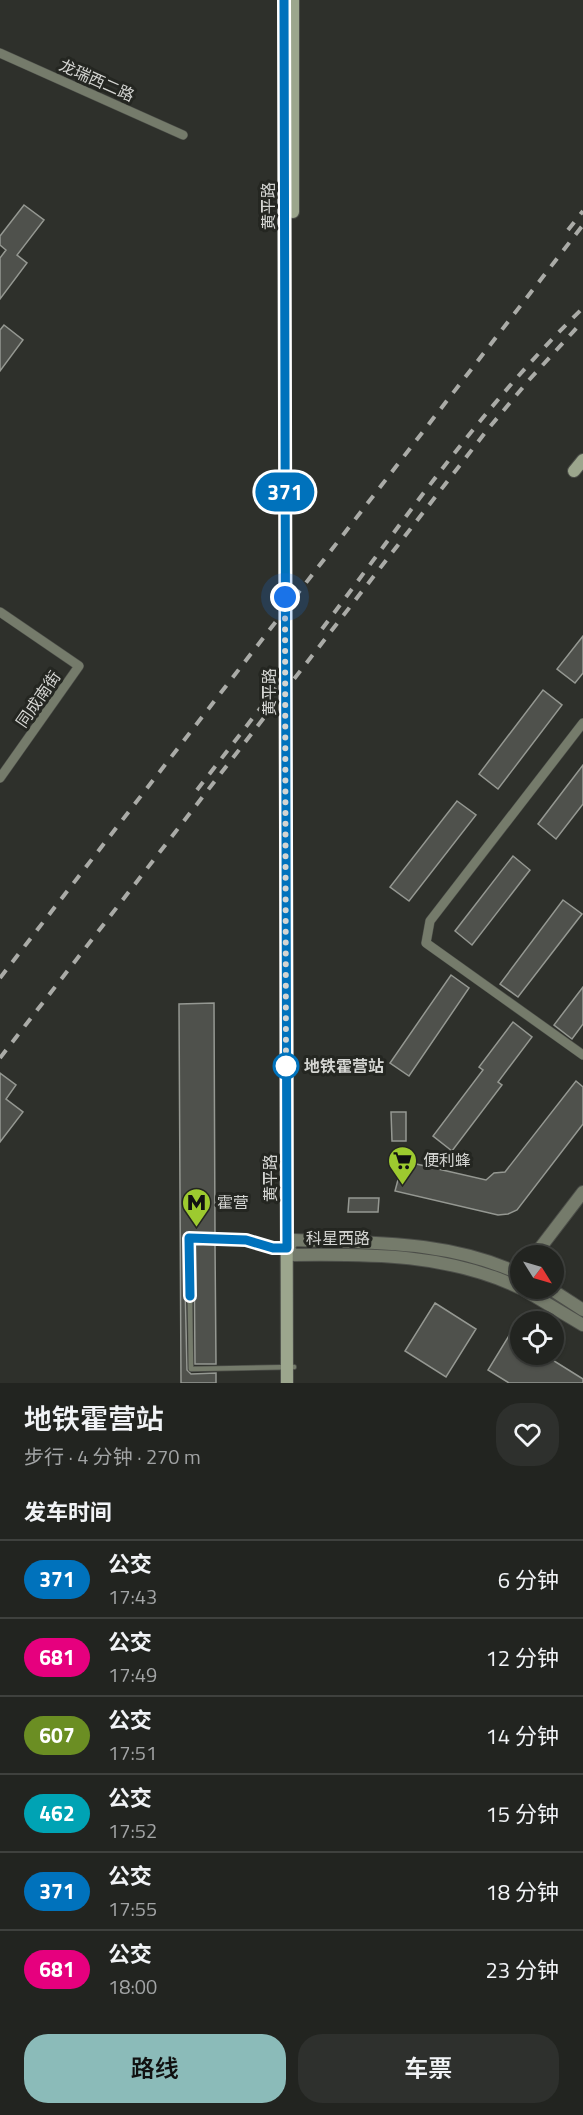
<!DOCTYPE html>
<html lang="zh">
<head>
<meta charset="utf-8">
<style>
	body { margin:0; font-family:"Titillium Web","Noto Sans SC",sans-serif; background:#2e302d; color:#f1f3f6; height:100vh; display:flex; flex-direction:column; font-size:22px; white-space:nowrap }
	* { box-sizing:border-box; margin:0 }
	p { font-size:20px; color:#a2a4a5 }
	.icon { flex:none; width:33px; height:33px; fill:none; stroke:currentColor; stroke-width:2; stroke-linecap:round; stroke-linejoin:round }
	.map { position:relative; height:1383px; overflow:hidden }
	.details { display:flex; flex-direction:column; background:#222420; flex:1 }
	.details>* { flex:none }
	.badge { padding:0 12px; border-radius:20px; font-size:21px; line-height:39px }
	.needle { width:39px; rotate:127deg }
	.tools { position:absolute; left:510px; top:1245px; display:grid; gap:12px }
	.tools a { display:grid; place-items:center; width:54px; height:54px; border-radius:50%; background:#222420; box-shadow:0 2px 4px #0004,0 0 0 2px #3f413e; font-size:30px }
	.you { position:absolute; width:30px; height:30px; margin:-15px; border:4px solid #fff; border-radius:50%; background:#1a73e8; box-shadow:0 0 0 9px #1a73e833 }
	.map>.badge { position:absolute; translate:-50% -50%; box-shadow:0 0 0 3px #fff }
	h2 { padding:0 24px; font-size:22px; line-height:54px }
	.round { display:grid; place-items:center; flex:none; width:63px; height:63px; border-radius:24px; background:#2e302d }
	.summary { display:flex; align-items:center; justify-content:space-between; height:102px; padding:0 24px }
	h1 { font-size:28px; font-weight:600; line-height:45px }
	.cta { display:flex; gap:12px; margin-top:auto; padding:12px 24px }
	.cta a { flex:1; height:69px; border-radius:24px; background:#8bbbb9; color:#111; font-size:24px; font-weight:600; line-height:69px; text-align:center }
	.cta a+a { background:#2e302d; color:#f1f3f6 }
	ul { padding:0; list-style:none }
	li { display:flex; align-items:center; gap:18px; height:78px; padding:0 24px; border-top:2px solid #3f413e }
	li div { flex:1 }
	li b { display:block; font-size:22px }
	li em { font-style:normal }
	li .badge { min-width:66px; font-weight:700; text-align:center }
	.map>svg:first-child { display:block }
	.building { fill:#4f514c; stroke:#959892; stroke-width:1.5 }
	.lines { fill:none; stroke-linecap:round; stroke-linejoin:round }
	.service-casing { stroke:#4c4e49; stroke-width:6 }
	.minor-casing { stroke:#4c4e49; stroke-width:10 }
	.tertiary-casing { stroke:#4c4e49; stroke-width:14 }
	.secondary-casing { stroke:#4c4e49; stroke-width:14 }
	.service { stroke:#757b6b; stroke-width:4.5 }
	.minor { stroke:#757b6b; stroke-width:9 }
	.tertiary { stroke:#757b6b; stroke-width:12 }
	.secondary { stroke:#9ca68d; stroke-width:12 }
	.rail { stroke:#aaaba7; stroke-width:4; stroke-dasharray:10 10; stroke-linecap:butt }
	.line-casing { stroke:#fff; stroke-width:14 }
	.line { stroke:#0072bc; stroke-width:9 }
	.walk { stroke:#d4d5d2; stroke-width:6; stroke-dasharray:0 10.8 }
	.stop-dot { fill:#fff; stroke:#0072bc; stroke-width:3 }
	.labels { text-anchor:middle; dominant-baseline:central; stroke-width:6; stroke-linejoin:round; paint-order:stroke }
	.street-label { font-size:16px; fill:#d4d5d2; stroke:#242621 }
	.stop-label { font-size:16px; font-weight:bold; fill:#d4d5d2; stroke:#242621; text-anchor:start }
	.poi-label { font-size:16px; fill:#d4d5d2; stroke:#242621; text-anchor:start }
</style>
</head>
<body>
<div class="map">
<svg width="583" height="1383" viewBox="0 0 583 1383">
	<rect width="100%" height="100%" fill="#2e302b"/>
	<path class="building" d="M 24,205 L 44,220 L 17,255 L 27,263 L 0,299 L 0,258 L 6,250 L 0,245 L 0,236 Z
		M 4,325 L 23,340 L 0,371 L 0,330 Z
		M 583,636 L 583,673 L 575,683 L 557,669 Z
		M 543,690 L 562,705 L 498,789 L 479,774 Z
		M 583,765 L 583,804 L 556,839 L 538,824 Z
		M 457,801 L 476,815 L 409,901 L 390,887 Z
		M 513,856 L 530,870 L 472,945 L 455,931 Z
		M 563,900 L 582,914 L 518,997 L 500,984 Z
		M 451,975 L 469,988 L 409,1076 L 390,1063 Z
		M 583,987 L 583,1024 L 572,1039 L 554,1025 Z
		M 214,1003 L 215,1234 L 189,1234 L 184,1238 L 187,1370 L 191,1374 L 216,1373 L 216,1383 L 181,1383 L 179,1004 Z
		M 513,1022 L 532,1037 L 498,1082 L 502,1085 L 452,1151 L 433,1136 L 483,1070 L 479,1067 Z
		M 0,1073 L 16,1085 L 6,1099 L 23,1112 L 0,1142 Z
		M 576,1081 L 583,1087 L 583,1124 L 517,1210 L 508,1214 L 498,1215 L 395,1191 L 403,1161 L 486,1180 L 494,1173 L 505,1172 Z
		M 391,1112 L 406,1112 L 406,1141 L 392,1141 Z
		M 349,1198 L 379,1198 L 378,1212 L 348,1212 Z
		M 194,1243 L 215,1243 L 216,1364 L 195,1364 Z
		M 435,1303 L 476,1329 L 446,1377 L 405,1351 Z
		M 510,1334 L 520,1340 L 520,1354 L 543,1354 L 583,1379 L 583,1383 L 509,1383 L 488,1370 Z"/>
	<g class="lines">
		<defs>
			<path id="service" d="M 284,1248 L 273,1248 L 246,1240 L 189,1238 L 191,1369 L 294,1367"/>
			<path id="minor" d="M 0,53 L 183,135
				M 0,612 L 79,666 L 0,778
				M 583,723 L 430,921 L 426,943 L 583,1055"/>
			<path id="tertiary" d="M 534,1256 L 583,1192
				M 520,1274 C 448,1240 372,1243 294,1240 L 287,1248 L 294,1255 C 372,1254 449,1254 520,1288
				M 521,1288 L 583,1325
				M 549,1288 L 583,1310"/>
			<path id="secondary" d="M 284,0 L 287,1383
				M 293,0 L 293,212
				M 574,471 L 583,460"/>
		</defs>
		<use href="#service" class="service-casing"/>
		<use href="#minor" class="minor-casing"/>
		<use href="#tertiary" class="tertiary-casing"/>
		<use href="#secondary" class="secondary-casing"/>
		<use href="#service" class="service"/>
		<use href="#minor" class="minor"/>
		<use href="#tertiary" class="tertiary"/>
		<use href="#secondary" class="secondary"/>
		<path class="rail" d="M 568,230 L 583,211
			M 322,629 C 405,519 484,404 583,308
			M 197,790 L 276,688
			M 0,978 L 583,225
			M 0,1058 L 488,429 L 529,380 L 583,321"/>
	</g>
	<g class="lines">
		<defs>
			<path id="line" d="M 190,1296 L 189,1238 L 246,1240 L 273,1248 L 287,1248 L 284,0"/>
		</defs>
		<use href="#line" class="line-casing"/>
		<use href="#line" class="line"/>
		<path class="walk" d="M 285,597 L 286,1073 L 286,1066"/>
	</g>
	<defs>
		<symbol id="supermarket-pin" viewBox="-11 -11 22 30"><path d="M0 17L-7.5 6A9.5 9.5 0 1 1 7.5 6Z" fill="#9dca2f" stroke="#242621"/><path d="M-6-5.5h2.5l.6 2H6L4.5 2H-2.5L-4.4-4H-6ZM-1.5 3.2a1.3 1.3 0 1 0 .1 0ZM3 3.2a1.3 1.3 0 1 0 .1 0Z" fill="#111"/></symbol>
		<symbol id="metro-pin" viewBox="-11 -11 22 30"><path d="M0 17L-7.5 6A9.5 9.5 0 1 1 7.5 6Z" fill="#9dca2f" stroke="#242621"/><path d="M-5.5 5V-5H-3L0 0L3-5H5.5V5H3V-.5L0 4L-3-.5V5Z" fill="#111"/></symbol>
	</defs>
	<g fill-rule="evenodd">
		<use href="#supermarket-pin" x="386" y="1144" width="33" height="45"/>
		<use href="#metro-pin" x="180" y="1186" width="33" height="45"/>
	</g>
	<circle class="stop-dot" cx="286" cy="1066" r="12"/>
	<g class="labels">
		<g class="street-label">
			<text transform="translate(97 80) rotate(24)">龙瑞西二路</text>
			<text transform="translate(268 206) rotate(-90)">黄平路</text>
			<text transform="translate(269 692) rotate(-90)">黄平路</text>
			<text transform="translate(38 699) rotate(-55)">同成南街</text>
			<text transform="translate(270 1178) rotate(-90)">黄平路</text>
			<text x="338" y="1238">科星西路</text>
		</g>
		<g class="stop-label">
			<text x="304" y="1066">地铁霍营站</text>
		</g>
		<g class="poi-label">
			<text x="423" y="1160">便利蜂</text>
			<text x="217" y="1202">霍营</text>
		</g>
	</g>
</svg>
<div class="tools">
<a><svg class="needle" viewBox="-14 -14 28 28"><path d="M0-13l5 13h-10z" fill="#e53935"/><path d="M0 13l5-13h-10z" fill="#a2a4a5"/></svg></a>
<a><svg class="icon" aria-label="locate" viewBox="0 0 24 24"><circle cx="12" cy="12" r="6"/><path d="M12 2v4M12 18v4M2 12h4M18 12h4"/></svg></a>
</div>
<div class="you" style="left:285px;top:597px"></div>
<b class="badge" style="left:285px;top:492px;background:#0072bc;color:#fff">371</b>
</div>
<section class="details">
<div class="summary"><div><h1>地铁霍营站</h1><p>步行 · 4 分钟 · 270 m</p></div><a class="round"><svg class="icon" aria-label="heart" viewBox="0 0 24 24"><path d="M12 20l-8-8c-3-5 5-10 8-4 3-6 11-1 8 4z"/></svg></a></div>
<h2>发车时间</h2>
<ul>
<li><span class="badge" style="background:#0072bc;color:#fff">371</span><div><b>公交</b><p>17:43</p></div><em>6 分钟</em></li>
<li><span class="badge" style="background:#e6007e;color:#fff">681</span><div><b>公交</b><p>17:49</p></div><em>12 分钟</em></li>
<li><span class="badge" style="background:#6b8e23;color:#fff">607</span><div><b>公交</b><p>17:51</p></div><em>14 分钟</em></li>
<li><span class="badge" style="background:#00a3b4;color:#fff">462</span><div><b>公交</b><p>17:52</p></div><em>15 分钟</em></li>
<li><span class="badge" style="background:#0072bc;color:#fff">371</span><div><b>公交</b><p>17:55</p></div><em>18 分钟</em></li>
<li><span class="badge" style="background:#e6007e;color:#fff">681</span><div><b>公交</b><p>18:00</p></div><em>23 分钟</em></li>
</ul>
<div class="cta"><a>路线</a><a>车票</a></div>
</section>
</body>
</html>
